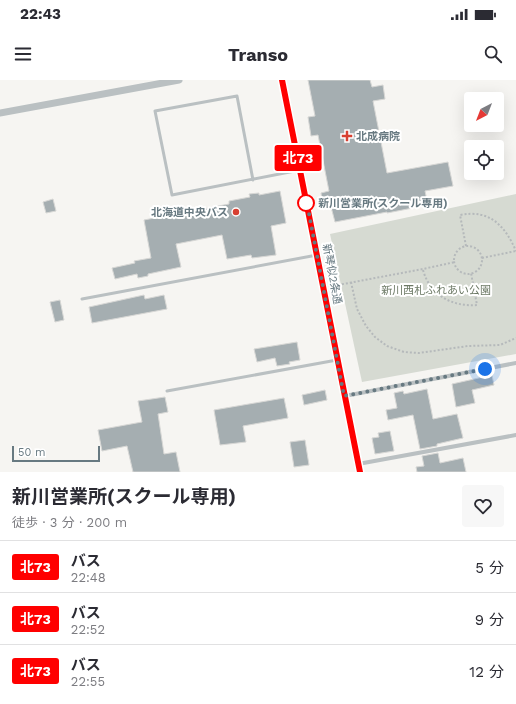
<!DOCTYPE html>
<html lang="ja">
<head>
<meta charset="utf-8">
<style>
	body { margin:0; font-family:"Work Sans","Noto Sans JP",sans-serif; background:#f7f7f7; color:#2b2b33; height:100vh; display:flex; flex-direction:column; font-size:15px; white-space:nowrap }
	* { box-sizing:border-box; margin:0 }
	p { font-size:13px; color:#7c7c81 }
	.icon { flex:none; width:22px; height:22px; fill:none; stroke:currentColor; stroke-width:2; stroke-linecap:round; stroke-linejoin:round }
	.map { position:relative; height:392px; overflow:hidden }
	.side { display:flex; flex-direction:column; background:#fff; flex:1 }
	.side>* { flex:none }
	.badge { padding:0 8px; border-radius:3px; font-size:14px; line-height:26px }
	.needle { width:26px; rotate:222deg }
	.buttons { position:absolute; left:464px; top:12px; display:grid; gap:8px }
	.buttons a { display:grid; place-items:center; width:40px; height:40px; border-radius:4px; background:#fff; box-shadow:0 4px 16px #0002; font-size:20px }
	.scale { position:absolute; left:12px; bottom:10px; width:88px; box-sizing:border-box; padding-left:4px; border:2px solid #677981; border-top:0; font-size:11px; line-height:14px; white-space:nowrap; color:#677981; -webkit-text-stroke:3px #fff; paint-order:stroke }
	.you { position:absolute; width:20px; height:20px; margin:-10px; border:3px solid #fff; border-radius:50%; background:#1a73e8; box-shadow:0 0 0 6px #1a73e833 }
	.map>.badge { position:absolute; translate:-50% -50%; box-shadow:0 0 0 2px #fff }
	.round { display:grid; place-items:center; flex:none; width:42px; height:42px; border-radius:4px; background:#f7f7f7 }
	.head { display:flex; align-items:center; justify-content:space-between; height:68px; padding:0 12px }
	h1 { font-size:19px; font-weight:700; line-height:30px }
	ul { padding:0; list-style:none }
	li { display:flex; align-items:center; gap:12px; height:52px; padding:0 12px; border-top:1px solid #e1e1e2 }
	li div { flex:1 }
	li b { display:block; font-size:15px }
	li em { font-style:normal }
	li .badge { min-width:44px; font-weight:700; text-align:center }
	.status { display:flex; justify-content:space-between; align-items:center; height:28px; padding:0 20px; background:#fff; direction:ltr }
	.status svg { height:11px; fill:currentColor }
	header { display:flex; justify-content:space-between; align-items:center; height:52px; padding:0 12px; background:#fff; font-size:18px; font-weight:700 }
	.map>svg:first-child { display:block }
	.green { fill:#d6dad2 }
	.building { fill:#a5aeb1; stroke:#d7d7d5 }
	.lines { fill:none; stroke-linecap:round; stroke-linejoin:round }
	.path { stroke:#b5b9bb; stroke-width:2; stroke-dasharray:2 2; stroke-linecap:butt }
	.service { stroke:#bac0c2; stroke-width:3 }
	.minor { stroke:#bac0c2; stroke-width:4 }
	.tertiary { stroke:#bac0c2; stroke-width:7 }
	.line-casing { stroke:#fff; stroke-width:9 }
	.line { stroke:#f00; stroke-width:6 }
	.walk { stroke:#677981; stroke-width:4; stroke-dasharray:0 7.2 }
	.poi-dot { fill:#d73f31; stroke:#fff; stroke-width:1.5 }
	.stop-dot { fill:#fff; stroke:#f00; stroke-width:2 }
	.labels { text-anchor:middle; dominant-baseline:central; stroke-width:4; stroke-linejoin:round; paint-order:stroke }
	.poi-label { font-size:11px; font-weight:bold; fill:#677981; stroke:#fff; text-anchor:start }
	.stop-label { font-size:11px; font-weight:bold; fill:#677981; stroke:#fff; text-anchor:start }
	.street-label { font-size:11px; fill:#677981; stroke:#fff }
	.park-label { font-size:11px; fill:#6c7965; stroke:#fff }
</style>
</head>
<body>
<div class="status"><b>22:43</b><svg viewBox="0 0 49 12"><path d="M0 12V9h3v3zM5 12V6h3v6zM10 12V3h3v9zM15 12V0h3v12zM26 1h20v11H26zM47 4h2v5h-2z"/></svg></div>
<header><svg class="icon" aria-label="menu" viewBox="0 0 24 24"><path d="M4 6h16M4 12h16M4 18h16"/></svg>Transo<svg class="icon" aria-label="search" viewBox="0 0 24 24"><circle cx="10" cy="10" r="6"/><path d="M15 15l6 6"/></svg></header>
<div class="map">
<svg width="516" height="392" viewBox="0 0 516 392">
	<rect width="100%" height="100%" fill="#f6f5f2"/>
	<path class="green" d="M 516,114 L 516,274 L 362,302 L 330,154 Z"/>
	<path class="building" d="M 308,0 L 370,0 L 372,7 L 383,5 L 385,19 L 373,21 L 387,93 L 448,82 L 453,106 L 425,111 L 428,125 L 387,133 L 387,132 L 335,142 L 330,123 L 323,125 L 321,113 L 329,111 L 318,55 L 311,56 L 308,37 L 315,36 Z
		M 280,111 L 286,143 L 271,146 L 276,175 L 252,178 L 251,175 L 227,179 L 222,155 L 176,164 L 181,187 L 148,194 L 148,196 L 138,198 L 137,194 L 115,199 L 112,188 L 135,183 L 134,181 L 151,178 L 144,140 L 229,124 L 229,121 L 250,117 L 249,114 L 259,113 L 259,115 Z
		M 53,119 L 56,131 L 46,133 L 43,122 Z
		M 144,215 L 145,219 L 164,215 L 167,229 L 92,243 L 89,227 Z
		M 60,220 L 64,240 L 55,242 L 50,222 Z
		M 297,262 L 300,280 L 289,282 L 290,284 L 277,286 L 275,278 L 257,282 L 254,269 Z
		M 492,295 L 494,305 L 472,310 L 475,323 L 456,327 L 452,304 Z
		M 427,309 L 433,339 L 457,334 L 463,358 L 437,364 L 437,366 L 420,369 L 413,335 L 388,340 L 386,330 L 397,328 L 394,313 L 403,311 L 404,314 Z
		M 325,310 L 327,320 L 304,325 L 302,315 Z
		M 165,317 L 168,332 L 158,334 L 164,374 L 176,372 L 180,392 L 133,392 L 127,366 L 102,371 L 98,350 L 142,342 L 138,321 Z
		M 284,318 L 288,338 L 243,346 L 246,362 L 220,365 L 214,330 Z
		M 390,351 L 394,371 L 375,374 L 372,358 L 379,357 L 378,353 Z
		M 305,360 L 309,385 L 294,387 L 290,362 Z
		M 438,373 L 440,383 L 463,378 L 466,392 L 417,392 L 416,387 L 424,386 L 422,376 Z"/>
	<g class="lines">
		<path class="path" d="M 466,166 L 460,135 C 490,129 505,146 516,171
			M454 180a14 14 0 1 1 28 0a14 14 0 1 1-28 0Z
			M 482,178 L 516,171
			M 423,190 C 430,215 452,227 477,225 L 471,193
			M 351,202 L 357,229 L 366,246 L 375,257 L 387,266 L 404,272 L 419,273 L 468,266 L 500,265 L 516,258
			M 338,205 L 423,189 L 455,182"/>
		<path class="service" d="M 253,100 L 237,16 L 155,31 L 172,115 L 300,90
			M 82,219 L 317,175
			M 167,311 L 337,280"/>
		<path class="minor" d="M 345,316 L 516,283
			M 358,384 L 516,355"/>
		<path class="tertiary" d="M 282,0 L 360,392
			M 0,33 L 179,0"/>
	</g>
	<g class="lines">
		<defs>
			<path id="line" d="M 282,0 L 360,392"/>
		</defs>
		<use href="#line" class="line-casing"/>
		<use href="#line" class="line"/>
		<path class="walk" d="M 306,123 L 306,118 L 344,316 L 485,289"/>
	</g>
	<g class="poi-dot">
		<path d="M345 50h4v4h4v4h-4v4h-4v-4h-4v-4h4z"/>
		<circle cx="236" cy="132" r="4"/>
	</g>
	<circle class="stop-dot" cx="306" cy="123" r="8"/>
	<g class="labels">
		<g class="poi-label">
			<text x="356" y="56">北成病院</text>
			<text x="228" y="132" text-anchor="end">北海道中央バス</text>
		</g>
		<g class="stop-label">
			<text x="318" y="123">新川営業所(スクール専用)</text>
		</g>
		<g class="street-label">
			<text transform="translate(332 194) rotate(79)">新琴似2条通</text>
		</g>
		<g class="park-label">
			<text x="436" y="210">新川西札ふれあい公園</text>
		</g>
	</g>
</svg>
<div class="buttons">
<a><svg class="needle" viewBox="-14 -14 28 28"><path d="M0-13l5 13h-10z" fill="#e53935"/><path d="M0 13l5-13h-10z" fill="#7c7c81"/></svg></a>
<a><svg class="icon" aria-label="locate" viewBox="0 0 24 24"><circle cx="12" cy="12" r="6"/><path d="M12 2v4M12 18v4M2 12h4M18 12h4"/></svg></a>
</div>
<div class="scale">50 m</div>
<div class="you" style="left:485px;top:289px"></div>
<b class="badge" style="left:298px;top:78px;background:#f00;color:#fff">北73</b>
</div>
<section class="side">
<div class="head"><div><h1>新川営業所(スクール専用)</h1><p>徒歩 · 3 分 · 200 m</p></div><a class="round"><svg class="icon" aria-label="heart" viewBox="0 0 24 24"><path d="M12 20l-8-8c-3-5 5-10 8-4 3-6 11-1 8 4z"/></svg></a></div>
<ul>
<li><span class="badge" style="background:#f00;color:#fff">北73</span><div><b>バス</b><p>22:48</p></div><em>5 分</em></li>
<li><span class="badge" style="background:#f00;color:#fff">北73</span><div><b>バス</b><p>22:52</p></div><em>9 分</em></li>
<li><span class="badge" style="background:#f00;color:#fff">北73</span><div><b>バス</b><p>22:55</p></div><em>12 分</em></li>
</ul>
</section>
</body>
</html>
